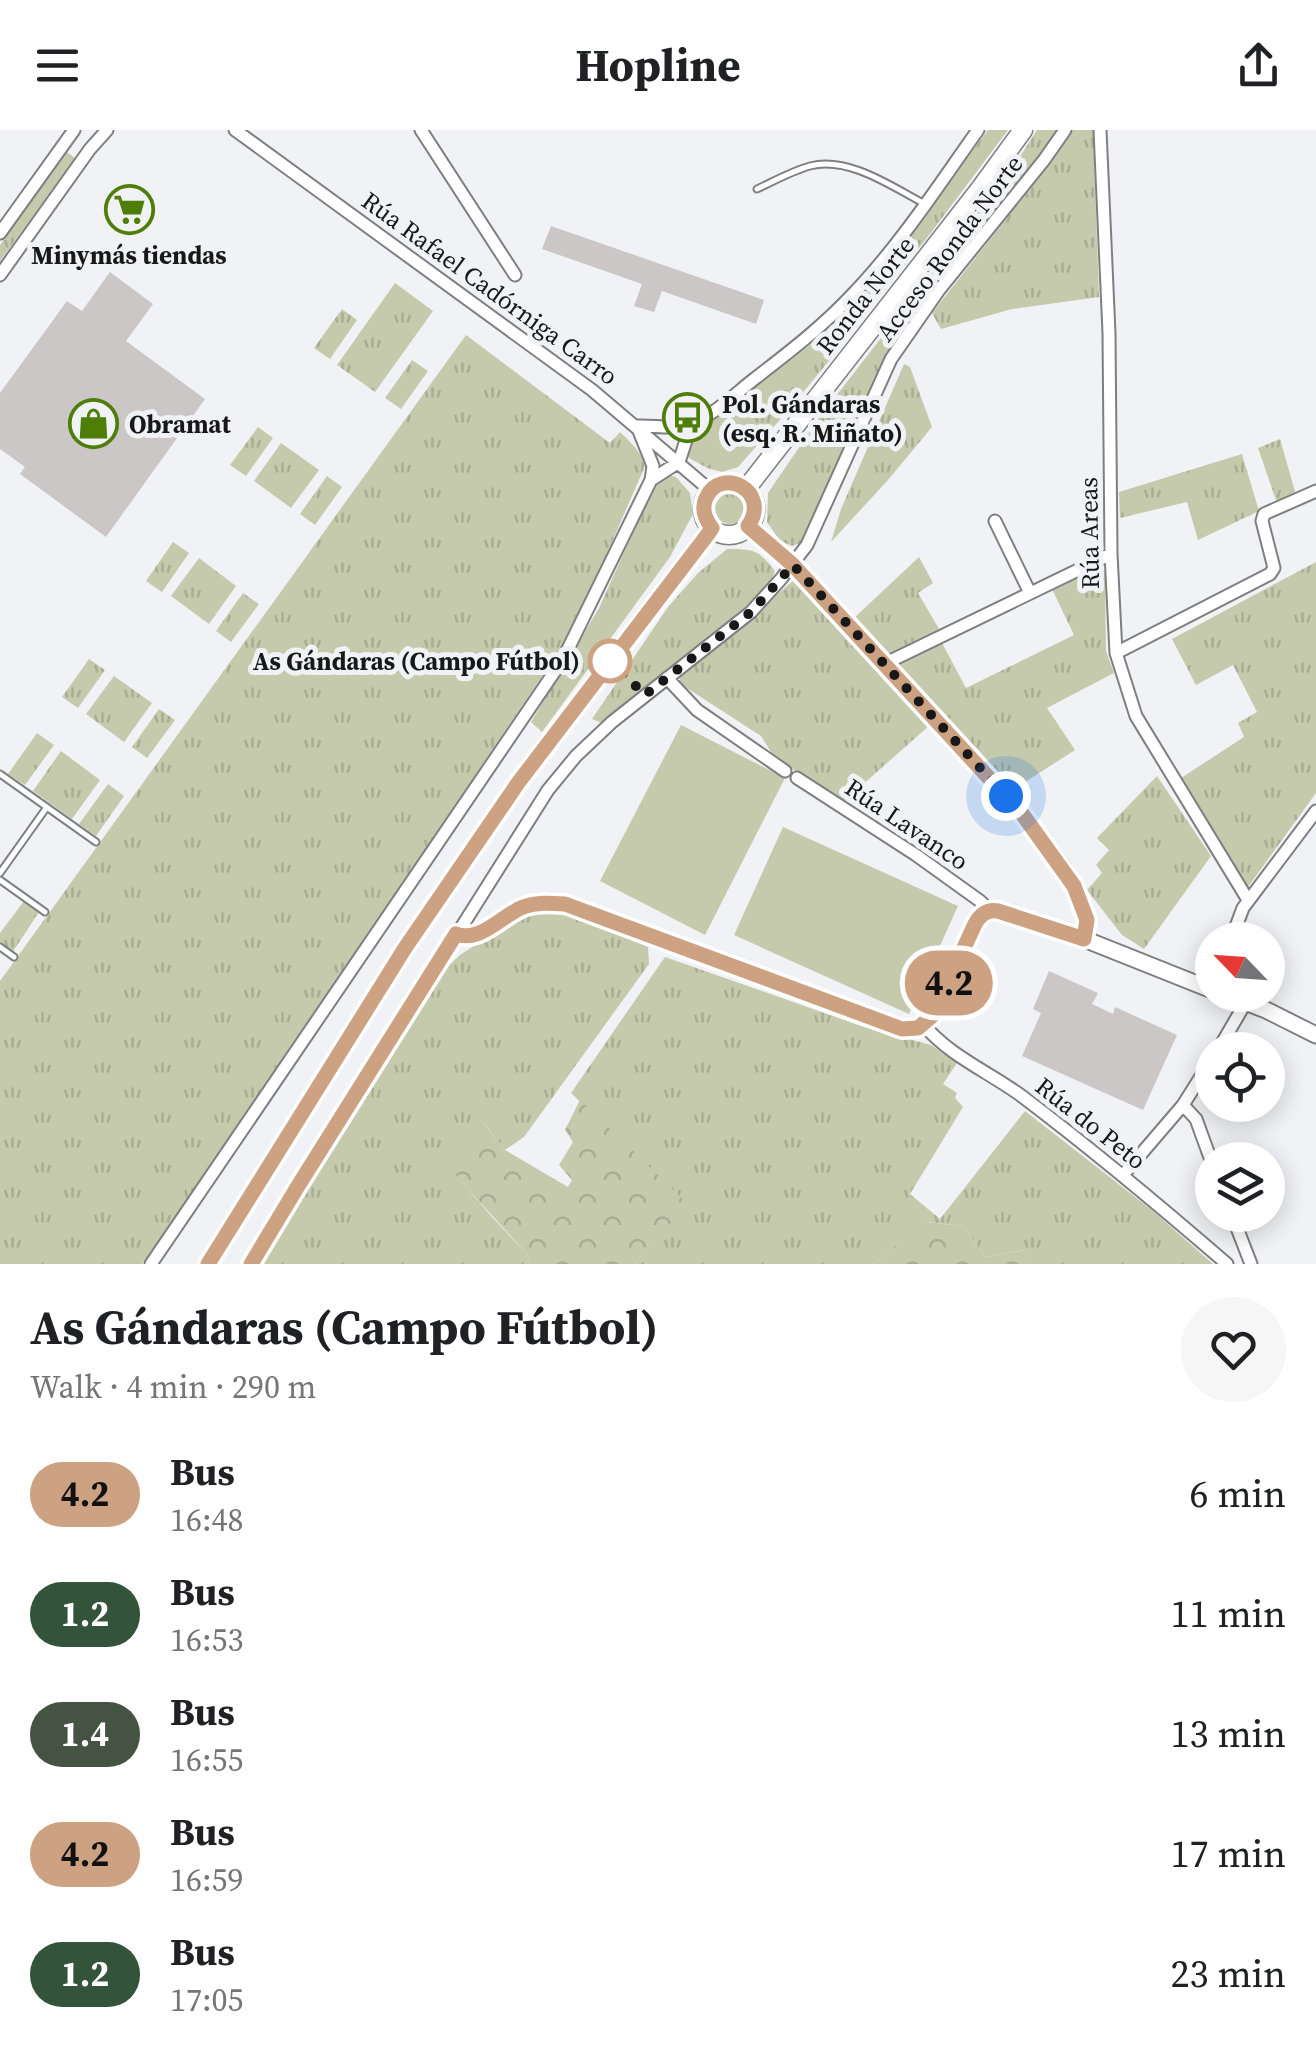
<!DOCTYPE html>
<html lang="en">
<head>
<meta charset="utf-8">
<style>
	body { margin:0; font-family:"Source Serif 4",serif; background:#f6f6f6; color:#202124; height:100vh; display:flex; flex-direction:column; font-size:38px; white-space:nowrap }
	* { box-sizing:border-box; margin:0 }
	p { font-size:32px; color:#757577 }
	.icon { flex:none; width:55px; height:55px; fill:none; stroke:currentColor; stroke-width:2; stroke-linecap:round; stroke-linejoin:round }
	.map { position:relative; height:1134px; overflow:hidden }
	.sheet { display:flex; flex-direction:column; background:#fff; flex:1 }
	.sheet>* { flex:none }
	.badge { padding:0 20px; border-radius:32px; font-size:35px; line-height:65px }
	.needle { width:65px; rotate:295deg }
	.controls { position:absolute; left:1195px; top:792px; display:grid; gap:20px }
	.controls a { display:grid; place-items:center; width:90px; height:90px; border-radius:50%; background:#fff; box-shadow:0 5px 25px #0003; font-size:50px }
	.you { position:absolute; width:50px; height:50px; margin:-25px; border:8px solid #fff; border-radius:50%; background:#1a73e8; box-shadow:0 0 0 15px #1a73e833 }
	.map>.badge { position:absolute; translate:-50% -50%; box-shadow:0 0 0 5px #fff }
	.round { display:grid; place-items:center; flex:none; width:105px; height:105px; border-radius:52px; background:#f6f6f6 }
	.overview { display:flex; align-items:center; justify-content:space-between; height:170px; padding:0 30px }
	h1 { font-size:48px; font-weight:700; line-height:75px }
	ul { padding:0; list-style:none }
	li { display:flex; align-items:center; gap:30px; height:120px; padding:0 30px }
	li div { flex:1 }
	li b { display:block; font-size:38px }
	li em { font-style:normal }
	li .badge { min-width:110px; font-weight:700; text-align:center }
	header { display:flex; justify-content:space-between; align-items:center; height:130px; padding:0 30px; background:#fff; font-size:45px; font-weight:700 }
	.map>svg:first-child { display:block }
	.grass { fill:url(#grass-tufts) }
	.forest { fill:url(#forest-crowns) }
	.pitch { fill:#c5caac }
	.building { fill:#cbc7c7 }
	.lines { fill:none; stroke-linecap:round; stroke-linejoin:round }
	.service-casing { stroke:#7d7f81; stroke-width:9 }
	.minor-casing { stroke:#7d7f81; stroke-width:15 }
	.secondary-casing { stroke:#7d7f81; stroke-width:19 }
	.trunk-casing { stroke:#7d7f81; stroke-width:21 }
	.service { stroke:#fff; stroke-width:5 }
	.minor { stroke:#fff; stroke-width:11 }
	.secondary { stroke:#fff; stroke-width:15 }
	.trunk { stroke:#fff; stroke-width:18 }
	.line-casing { stroke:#fff; stroke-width:22 }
	.line { stroke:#cca283; stroke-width:15 }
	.walk { stroke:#181819; stroke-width:10; stroke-dasharray:0 18 }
	.stop-dot { fill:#fff; stroke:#cca283; stroke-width:5 }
	.labels { text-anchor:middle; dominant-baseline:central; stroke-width:10; stroke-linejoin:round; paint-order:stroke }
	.street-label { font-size:25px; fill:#181819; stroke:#f1f2f5 }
	.poi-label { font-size:25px; font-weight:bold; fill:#181819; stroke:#f1f2f5; text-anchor:start }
	.stop-label { font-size:25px; font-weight:bold; fill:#181819; stroke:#f1f2f5; text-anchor:end }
</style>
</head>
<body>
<header><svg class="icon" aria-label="menu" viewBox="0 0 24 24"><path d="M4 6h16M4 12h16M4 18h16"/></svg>Hopline<svg class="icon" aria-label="share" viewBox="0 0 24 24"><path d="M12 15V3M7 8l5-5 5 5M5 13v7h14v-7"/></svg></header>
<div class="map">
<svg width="1316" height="1134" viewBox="0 0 1316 1134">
	<defs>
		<pattern id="grass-tufts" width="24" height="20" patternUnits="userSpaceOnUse" patternTransform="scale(2.5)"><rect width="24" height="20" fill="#c5caac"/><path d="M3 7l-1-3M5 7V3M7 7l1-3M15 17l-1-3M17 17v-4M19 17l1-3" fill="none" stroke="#a8ad93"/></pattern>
		<pattern id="forest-crowns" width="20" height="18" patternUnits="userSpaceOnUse" patternTransform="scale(2.5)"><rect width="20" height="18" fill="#c5caac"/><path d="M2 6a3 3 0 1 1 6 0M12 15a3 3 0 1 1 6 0" fill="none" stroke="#a8ad93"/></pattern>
	</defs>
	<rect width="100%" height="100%" fill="#f1f2f5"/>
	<path class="grass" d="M 988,0 L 1008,0 L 930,104 L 833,226 L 786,283 L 738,337 L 722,342 L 707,338 L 689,328 L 686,321 L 691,306 L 823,205 L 860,170 Z
		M 1037,0 L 1058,0 L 1025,46 L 947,142 L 906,197 L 871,256 L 833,348 L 801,413 L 792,416 L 780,411 L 767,392 L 768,363 L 819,288 L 1014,36 Z
		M 1073,0 L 1093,0 L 1099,167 L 1012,179 L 941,199 L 932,183 L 1006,89 Z
		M 67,22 L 75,28 L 0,131 L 0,115 Z
		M 395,153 L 433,181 L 375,262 L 337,235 Z
		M 342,179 L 357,190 L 330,229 L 314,218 Z
		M 466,205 L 610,313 L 620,302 C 631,313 641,321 645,336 L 591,460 L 565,512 L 315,883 L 142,1134 L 0,1134 L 0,851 Z
		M 412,230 L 428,241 L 401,279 L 385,268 Z
		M 904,234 L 910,237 L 932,297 L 888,350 L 831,412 L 841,379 Z
		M 258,297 L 273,308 L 246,346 L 230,335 Z
		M 1280,309 L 1296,365 L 1277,373 L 1258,318 Z
		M 281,313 L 319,340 L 291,378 L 254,351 Z
		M 1242,324 L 1259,381 L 1198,410 L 1187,372 L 1120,388 L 1119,362 Z
		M 663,344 L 676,347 L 690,363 L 693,384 L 670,427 L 542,602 L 531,592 L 599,478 L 653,358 Z
		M 327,346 L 342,357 L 315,395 L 300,384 Z
		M715 379a15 15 0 1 1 30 0a15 15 0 1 1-30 0Z
		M 173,412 L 189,423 L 162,462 L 146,451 Z
		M 727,419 C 754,419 759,420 775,441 L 771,452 L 760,465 L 602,593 L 592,589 L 668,477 L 698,443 Z
		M 919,427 L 933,453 L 918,463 L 939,499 L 886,525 L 853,489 Z
		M 199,428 L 236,456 L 209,494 L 171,466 Z
		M 1316,432 L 1316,663 L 1248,757 L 1178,650 L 1244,607 L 1238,593 L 1257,582 L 1233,535 L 1196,555 L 1172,509 Z
		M 1101,436 L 1105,443 L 1106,521 L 1114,543 L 1047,578 L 1075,620 L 1011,661 L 896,539 L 904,529 L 942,513 L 966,558 L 1074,505 L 1052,459 Z
		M 794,450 L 800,453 L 931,594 L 843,672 L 774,627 L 761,606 L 679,553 L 680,547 Z
		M 243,463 L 259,474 L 231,512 L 216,501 Z
		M 89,529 L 105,540 L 78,578 L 62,567 Z
		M 114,546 L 152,573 L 124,612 L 86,584 Z
		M 159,579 L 175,590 L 147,628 L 132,617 Z
		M 37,603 L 54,615 L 25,655 L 8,644 Z
		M 61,621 L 100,650 L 72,689 L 33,661 Z
		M 1157,646 L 1211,726 L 1144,819 L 1122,805 L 1087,760 L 1102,743 L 1096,735 L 1109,720 L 1097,708 Z
		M 108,654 L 124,666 L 96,706 L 79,694 Z
		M 24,771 L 39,782 L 12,823 L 0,814 L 0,803 Z
		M 543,782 L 569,785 L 648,817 L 649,834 L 524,1007 L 505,1020 L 483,992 L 447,1035 L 492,1087 L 528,1125 L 530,1134 L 261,1134 L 290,1082 L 438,846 L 460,825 L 518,787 Z
		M 665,827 L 864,897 L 931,915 L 957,933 L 943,954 L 957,963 L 955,968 L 963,977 L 910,1064 L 940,1089 L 1025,981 L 1153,1081 L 1213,1134 L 1030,1134 L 1025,1120 L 985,1127 L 964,1096 L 926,1092 L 873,1134 L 634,1134 L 687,1074 L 571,963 Z"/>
	<path class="forest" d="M 580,970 L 688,1074 L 634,1134 L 530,1134 L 528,1125 L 446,1035 L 482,991 L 505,1020 L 568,1057 L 572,1050 L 559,1035 L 573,1012 L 565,1000 Z
		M 925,1092 L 964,1096 L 985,1127 L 1026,1120 L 1030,1134 L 873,1134 Z"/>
	<path class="pitch" d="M 681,595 L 785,648 L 705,805 L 600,751 Z
		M 783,697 L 958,776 L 909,884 L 734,805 Z"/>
	<path class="building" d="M 551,96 L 764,170 L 756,194 L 662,161 L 654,182 L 634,176 L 642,154 L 542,119 Z
		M 110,142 L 153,174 L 126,211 L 205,269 L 106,407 L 20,344 L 25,337 L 0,319 L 0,263 L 67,171 L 82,181 Z
		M 1049,841 L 1098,863 L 1092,874 L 1113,884 L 1115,877 L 1177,905 L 1143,980 L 1022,926 L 1041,883 L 1033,879 Z"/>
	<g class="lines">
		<defs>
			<path id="service" d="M 757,59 C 774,51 792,41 810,36 C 848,26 891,56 923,73
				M 0,644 L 96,712
				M 0,743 L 47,677
				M 0,750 L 45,782
				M 0,817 L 14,827"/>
			<path id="minor" d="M 235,0 L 592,260 L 711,361
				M 421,0 L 515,145
				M 1100,0 L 1109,203 L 1111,424 L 1116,523 L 1136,586 L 1248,770
				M 0,103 L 74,0
				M 0,145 L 90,19 L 107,0
				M 637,296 C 654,295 673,300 690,294 C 713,286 734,265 753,250 C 788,223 822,197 852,165 C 900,115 938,56 978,0
				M 651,350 L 679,332 L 687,307 L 701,292
				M 995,391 L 1030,463
				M 1116,523 L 1270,444 L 1274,438 L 1262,391 L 1264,384 L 1316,361
				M 884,534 L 1111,424
				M 667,548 L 697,580 L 785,641
				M 797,648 L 916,725 L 980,771 L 990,781
				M 456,804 L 473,807 C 506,788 525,769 565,775 L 881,892 C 893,896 906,902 919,897 C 941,887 965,817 975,794 C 980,785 988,779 998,781 L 1084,809
				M 1231,810 L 1243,778 L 1316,681
				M 923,894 C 949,926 991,943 1023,967 C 1093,1020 1160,1076 1227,1134
				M 1218,920 L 1246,872
				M 1183,975 L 1196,989 L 1212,1033
				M 1123,1045 L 1183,975 L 1212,929
				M 1232,1085 L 1251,1134
				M 151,1134 L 555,541 L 568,519 L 651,350 L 653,336 L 637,296
				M 251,1134 L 298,1056 L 548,660 L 576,626 L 612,592 L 751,482 L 781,449 L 807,415 L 891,229 L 939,160 L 1044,30 L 1065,0"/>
			<path id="secondary" d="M 748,396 L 793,435 L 1023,685 L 1063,738 L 1079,766 L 1087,790 L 1084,809 L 1212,860
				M 1227,865 L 1266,880 L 1316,905"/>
			<path id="trunk" d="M703 379a26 26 0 1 1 52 0a26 26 0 1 1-52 0Z
				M 746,359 L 980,59 L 1023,0
				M 208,1134 L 405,818 L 518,653 L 712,398"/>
		</defs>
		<use href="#service" class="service-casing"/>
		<use href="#minor" class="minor-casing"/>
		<use href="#secondary" class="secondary-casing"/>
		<use href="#trunk" class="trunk-casing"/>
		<use href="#service" class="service"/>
		<use href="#minor" class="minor"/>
		<use href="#secondary" class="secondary"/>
		<use href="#trunk" class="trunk"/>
	</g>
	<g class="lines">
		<defs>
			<path id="line" d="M 208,1134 L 405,818 L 518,653 L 708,404 L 712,398 C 705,389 701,379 706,368 C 721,335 772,361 748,396 L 793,435 L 1023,685 L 1074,756 L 1087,790 L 1084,809 L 998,781 C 987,779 980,785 975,794 L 933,885 L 918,898 L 902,899 L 565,774 C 551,773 537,772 523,777 C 501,786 480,813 456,804 L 298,1056 L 251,1134"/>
		</defs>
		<use href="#line" class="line-casing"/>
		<use href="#line" class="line"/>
		<path class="walk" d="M 610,531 L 645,565 L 751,482 L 793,435 L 1006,666"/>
	</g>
	<defs>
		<symbol id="supermarket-ring" viewBox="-11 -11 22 22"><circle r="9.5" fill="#f1f2f5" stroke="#4e7d08" stroke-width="1.5"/><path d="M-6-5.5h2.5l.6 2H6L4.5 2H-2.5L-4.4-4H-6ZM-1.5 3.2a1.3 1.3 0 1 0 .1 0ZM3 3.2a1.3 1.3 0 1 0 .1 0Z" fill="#4e7d08"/></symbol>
		<symbol id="bus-ring" viewBox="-11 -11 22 22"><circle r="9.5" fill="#f1f2f5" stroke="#4e7d08" stroke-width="1.5"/><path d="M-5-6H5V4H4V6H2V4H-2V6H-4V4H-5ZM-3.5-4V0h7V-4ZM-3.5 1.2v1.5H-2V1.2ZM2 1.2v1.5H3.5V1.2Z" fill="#4e7d08"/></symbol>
		<symbol id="shop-ring" viewBox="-11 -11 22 22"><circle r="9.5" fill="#f1f2f5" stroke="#4e7d08" stroke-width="1.5"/><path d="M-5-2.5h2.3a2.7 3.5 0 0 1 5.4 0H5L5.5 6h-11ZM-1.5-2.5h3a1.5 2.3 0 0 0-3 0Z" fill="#4e7d08"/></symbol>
	</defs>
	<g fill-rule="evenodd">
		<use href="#supermarket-ring" x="102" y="52" width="55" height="55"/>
		<use href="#bus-ring" x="660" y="260" width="55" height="55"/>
		<use href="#shop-ring" x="66" y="266" width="55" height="55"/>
	</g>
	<circle class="stop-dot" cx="610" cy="531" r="20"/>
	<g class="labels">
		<g class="street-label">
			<text transform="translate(949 118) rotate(-53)">Acceso Ronda Norte</text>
			<text transform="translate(490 158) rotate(36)">Rúa Rafael Cadórniga Carro</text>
			<text transform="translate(865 165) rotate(-52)">Ronda Norte</text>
			<text transform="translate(1089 403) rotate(-91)">Rúa Areas</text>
			<text transform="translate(907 694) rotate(34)">Rúa Lavanco</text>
			<text transform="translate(1091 993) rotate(38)">Rúa do Peto</text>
		</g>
		<g class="poi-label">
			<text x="129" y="125" text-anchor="middle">Minymás tiendas</text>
			<text x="722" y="274">Pol. Gándaras<tspan x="722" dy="29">(esq. R. Miñato)</tspan></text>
			<text x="129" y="294">Obramat</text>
		</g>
		<g class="stop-label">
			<text x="580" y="531">As Gándaras (Campo Fútbol)</text>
		</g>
	</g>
</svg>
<div class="controls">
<a><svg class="needle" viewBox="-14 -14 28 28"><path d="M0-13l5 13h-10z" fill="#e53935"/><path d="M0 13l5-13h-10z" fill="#757577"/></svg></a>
<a><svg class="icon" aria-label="locate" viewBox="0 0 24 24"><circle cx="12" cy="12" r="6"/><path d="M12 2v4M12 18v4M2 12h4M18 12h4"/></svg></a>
<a><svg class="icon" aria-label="layers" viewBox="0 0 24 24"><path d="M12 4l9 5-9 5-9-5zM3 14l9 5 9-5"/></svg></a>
</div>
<div class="you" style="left:1006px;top:666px"></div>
<b class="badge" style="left:949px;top:853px;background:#cca283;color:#111">4.2</b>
</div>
<section class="sheet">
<div class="overview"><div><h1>As Gándaras (Campo Fútbol)</h1><p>Walk · 4 min · 290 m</p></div><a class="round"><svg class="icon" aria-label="heart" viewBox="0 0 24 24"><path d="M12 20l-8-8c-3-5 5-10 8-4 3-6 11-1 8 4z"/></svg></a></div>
<ul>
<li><span class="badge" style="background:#cca283;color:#111">4.2</span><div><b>Bus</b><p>16:48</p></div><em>6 min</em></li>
<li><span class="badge" style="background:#33533a;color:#fff">1.2</span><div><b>Bus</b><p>16:53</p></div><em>11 min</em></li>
<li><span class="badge" style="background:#455442;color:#fff">1.4</span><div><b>Bus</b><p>16:55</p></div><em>13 min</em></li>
<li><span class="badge" style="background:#cca283;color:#111">4.2</span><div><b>Bus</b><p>16:59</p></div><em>17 min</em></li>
<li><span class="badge" style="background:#33533a;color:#fff">1.2</span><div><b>Bus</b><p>17:05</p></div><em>23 min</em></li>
</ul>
</section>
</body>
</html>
